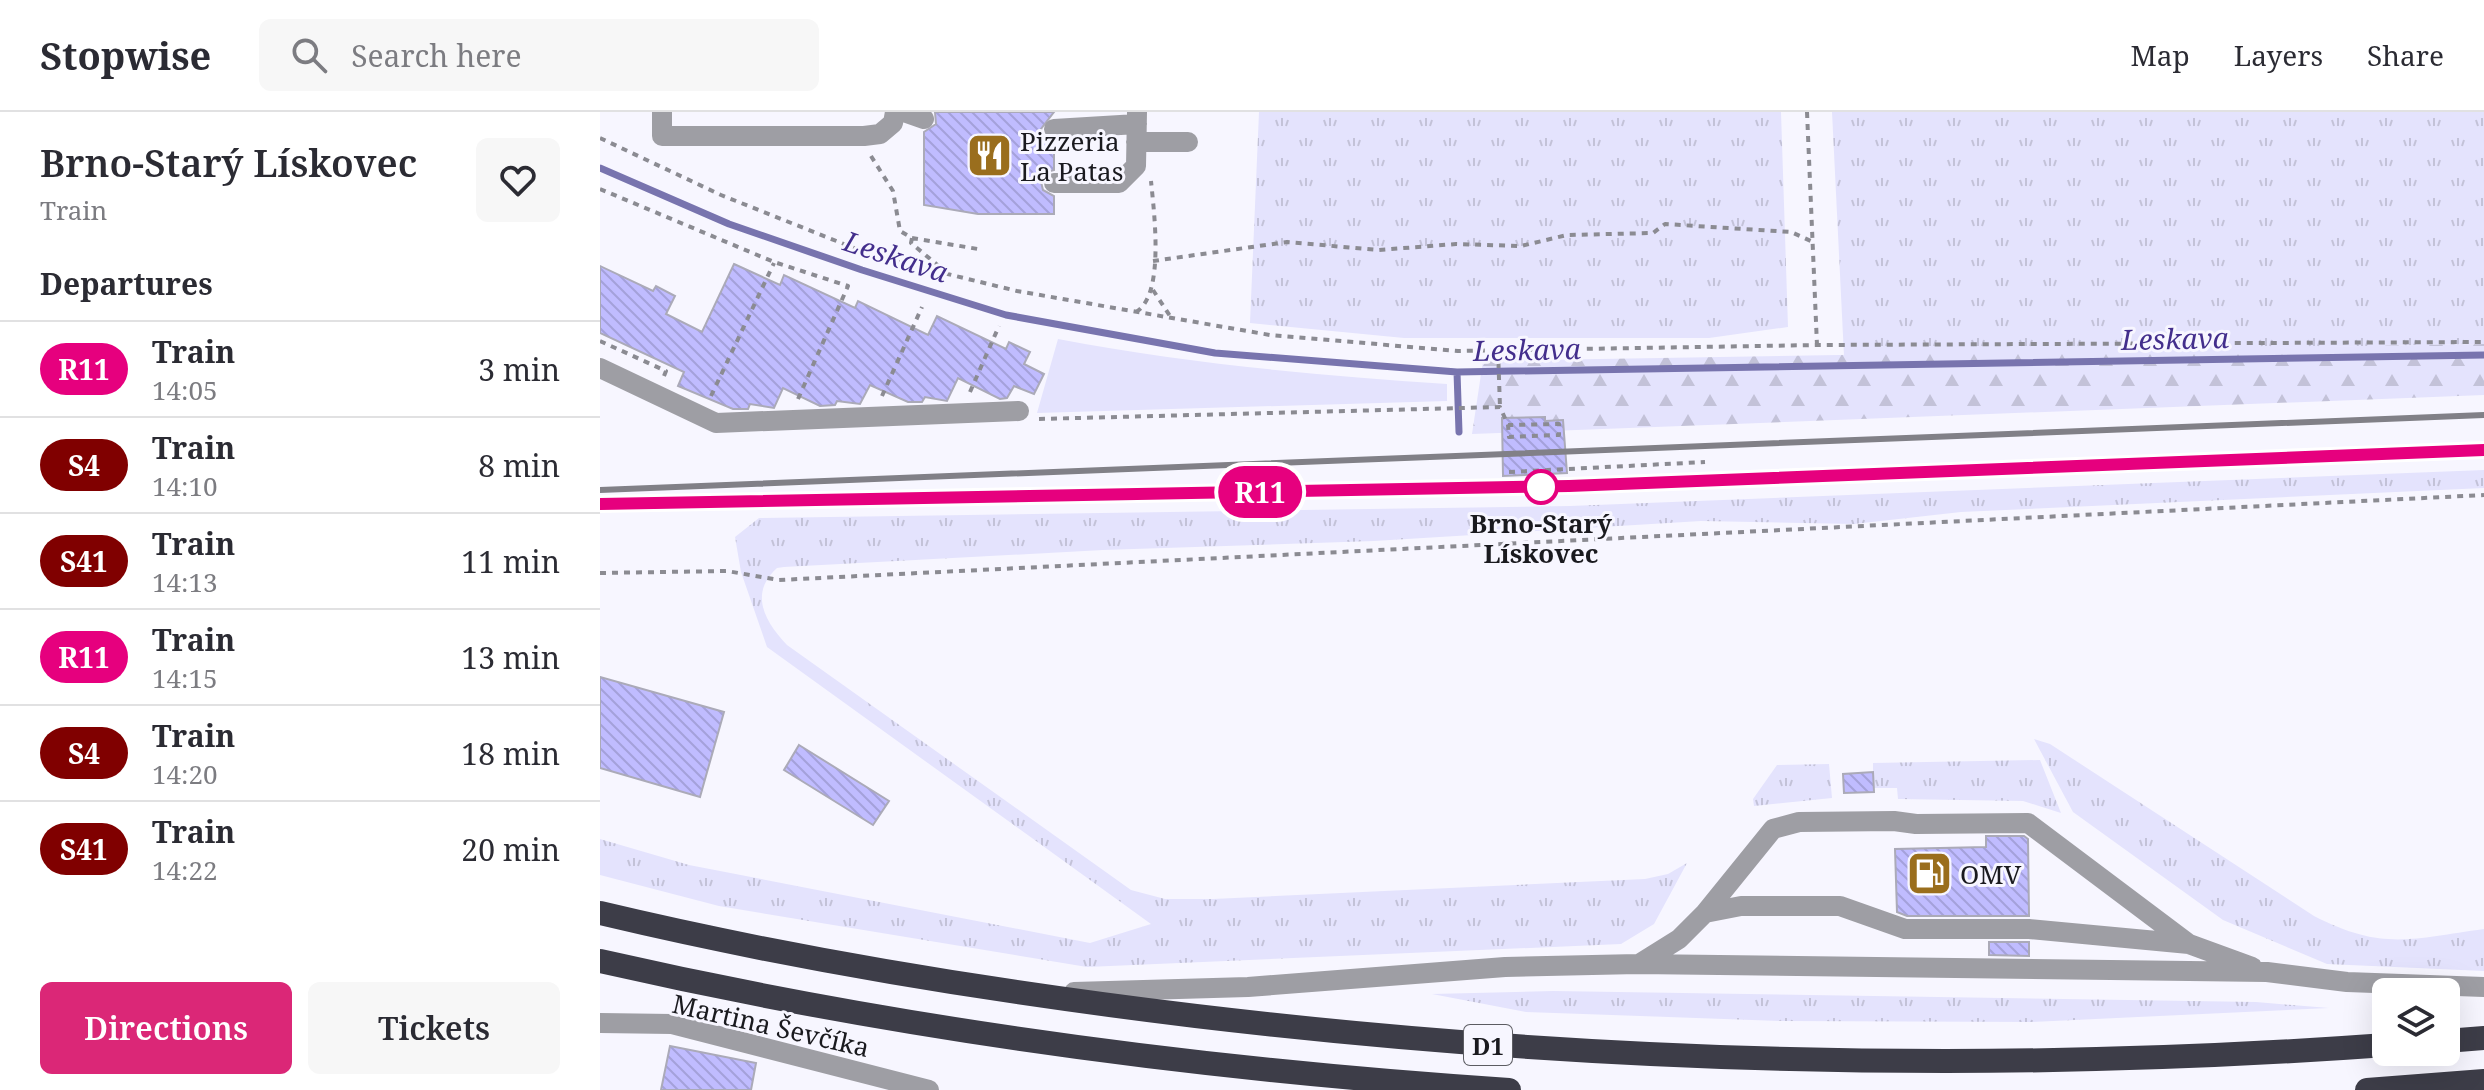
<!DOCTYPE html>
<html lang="en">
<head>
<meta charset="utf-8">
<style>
	body { margin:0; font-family:"Noto Serif",serif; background:#f7f7f7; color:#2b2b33; height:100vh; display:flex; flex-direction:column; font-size:30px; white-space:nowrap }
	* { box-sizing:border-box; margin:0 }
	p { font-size:26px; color:#7c7c81 }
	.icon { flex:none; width:44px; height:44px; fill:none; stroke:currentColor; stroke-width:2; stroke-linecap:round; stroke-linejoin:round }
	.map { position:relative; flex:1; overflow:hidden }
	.drawer { display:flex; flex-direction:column; background:#fff; width:600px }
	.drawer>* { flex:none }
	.badge { padding:0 16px; border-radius:26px; font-size:28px; line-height:52px }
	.buttons { position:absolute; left:1772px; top:866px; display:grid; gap:16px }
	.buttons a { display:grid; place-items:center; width:88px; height:88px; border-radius:12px; background:#fff; box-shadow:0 8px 32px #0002; font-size:40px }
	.map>.badge { position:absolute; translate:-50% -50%; box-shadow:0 0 0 4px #fff }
	h2 { padding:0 40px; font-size:30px; line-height:72px }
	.round { display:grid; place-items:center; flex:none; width:84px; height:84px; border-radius:12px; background:#f7f7f7 }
	.head { display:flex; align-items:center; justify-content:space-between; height:136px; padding:0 40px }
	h1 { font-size:38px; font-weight:600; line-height:60px }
	.action { display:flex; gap:16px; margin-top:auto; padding:16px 40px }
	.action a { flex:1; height:92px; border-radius:12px; background:#db2777; color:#fff; font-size:32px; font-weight:600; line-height:92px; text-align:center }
	.action a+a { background:#f7f7f7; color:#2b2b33 }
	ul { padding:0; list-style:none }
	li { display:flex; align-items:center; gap:24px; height:96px; padding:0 40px; border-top:2px solid #e1e1e2 }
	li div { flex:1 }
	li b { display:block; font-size:30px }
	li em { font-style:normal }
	li .badge { min-width:88px; font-weight:700; text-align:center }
	header { display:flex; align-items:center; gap:48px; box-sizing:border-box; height:112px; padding:0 40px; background:#fff; border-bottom:2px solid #e1e1e2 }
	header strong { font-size:38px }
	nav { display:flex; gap:44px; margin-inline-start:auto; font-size:28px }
	.search { width:560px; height:72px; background:#f7f7f7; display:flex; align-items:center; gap:20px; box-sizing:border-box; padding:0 28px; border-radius:12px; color:#7c7c81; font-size:30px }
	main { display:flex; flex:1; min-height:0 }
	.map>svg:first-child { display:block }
	.grass { fill:url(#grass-tufts) }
	.forest { fill:url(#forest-firs) }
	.green { fill:#e4e3fd }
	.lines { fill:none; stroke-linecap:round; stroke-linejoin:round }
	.stream { stroke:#7874ae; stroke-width:7 }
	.building { fill:url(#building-back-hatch); stroke:#abaab8; stroke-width:2 }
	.path { stroke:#8b8b92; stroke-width:4; stroke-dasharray:6 6; stroke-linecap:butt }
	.minor { stroke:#9e9ea4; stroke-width:20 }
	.highway { stroke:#3d3d48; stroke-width:24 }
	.rail { stroke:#818087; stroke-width:6 }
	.line-casing { stroke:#fff; stroke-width:18 }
	.line { stroke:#e6007e; stroke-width:12 }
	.stop-dot { fill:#fff; stroke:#e6007e; stroke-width:4 }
	.labels { text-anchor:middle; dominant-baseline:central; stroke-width:6; stroke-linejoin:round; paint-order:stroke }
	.shield { fill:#f7f6ff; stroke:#5c5c62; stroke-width:2 }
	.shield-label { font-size:24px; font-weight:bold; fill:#1a1a1f }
	.poi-label { font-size:26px; fill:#1a1a1f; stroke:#f7f6ff; text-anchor:start }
	.stop-label { font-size:26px; font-weight:bold; fill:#1a1a1f; stroke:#f7f6ff }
	.street-label { font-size:26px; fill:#1a1a1f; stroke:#f7f6ff }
	.water-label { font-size:28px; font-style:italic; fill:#432e8c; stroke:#f7f6ff }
</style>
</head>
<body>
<header>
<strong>Stopwise</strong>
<div class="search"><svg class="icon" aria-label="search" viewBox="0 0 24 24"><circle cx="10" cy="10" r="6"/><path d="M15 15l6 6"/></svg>Search here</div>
<nav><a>Map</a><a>Layers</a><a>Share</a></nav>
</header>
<main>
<section class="drawer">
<div class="head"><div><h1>Brno-Starý Lískovec</h1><p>Train</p></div><a class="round"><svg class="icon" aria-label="heart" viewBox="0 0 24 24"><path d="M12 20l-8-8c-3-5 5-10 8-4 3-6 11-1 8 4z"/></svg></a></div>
<h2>Departures</h2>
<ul>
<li><span class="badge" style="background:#e6007e;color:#fff">R11</span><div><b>Train</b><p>14:05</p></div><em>3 min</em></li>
<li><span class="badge" style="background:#800000;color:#fff">S4</span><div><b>Train</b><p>14:10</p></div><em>8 min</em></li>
<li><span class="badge" style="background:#800000;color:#fff">S41</span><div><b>Train</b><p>14:13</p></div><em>11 min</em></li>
<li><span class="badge" style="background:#e6007e;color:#fff">R11</span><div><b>Train</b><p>14:15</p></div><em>13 min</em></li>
<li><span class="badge" style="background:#800000;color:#fff">S4</span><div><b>Train</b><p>14:20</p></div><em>18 min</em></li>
<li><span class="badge" style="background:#800000;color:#fff">S41</span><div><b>Train</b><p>14:22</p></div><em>20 min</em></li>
</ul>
<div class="action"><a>Directions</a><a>Tickets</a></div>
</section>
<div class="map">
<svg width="1884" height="978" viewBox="0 0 1884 978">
	<defs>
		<pattern id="grass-tufts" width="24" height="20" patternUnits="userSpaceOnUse" patternTransform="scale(2)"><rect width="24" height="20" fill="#e4e3fd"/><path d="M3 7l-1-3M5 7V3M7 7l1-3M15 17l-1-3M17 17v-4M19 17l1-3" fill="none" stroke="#c3c2d8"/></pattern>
		<pattern id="forest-firs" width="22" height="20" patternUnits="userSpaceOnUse" patternTransform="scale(2)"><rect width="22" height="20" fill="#e4e3fd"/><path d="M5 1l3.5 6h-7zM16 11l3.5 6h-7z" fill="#c3c2d8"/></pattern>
		<pattern id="building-back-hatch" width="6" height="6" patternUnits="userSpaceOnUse" patternTransform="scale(2)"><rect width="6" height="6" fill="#c0bcff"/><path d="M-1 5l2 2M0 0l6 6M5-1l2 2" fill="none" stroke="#a4a1da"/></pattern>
	</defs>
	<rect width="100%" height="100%" fill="#f7f6ff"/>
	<path class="grass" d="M 659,0 L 1181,0 L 1188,215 L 1109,226 L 804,226 L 650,211 Z
		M 1232,0 L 1884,0 L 1884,232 L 1244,244 Z
		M 1884,358 L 1884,376 L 1361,400 L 1254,412 L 1101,409 L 774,429 L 503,438 L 184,455 L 177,456 C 148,482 166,511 187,533 L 531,778 L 565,787 L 613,787 L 1045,767 L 1068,762 L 1087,751 L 1054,812 L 1021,832 L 487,855 L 119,794 L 0,763 L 0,727 L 89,753 L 490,831 L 551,812 L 167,535 L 141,460 L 135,425 L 159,406 L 970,394 Z
		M 1434,627 L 1450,632 L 1714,804 C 1782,839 1811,827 1884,817 L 1884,859 L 1727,852 L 1623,808 L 1473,700 Z
		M 1440,648 L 1461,701 L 1423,689 L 1298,687 L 1297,676 L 1273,676 L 1273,651 Z
		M 1229,652 L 1232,686 L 1154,694 L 1153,687 L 1177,653 Z
		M 953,879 L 1656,890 L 1729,896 L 1432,910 L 1183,909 L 926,900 L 832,882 Z"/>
	<path class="forest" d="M 1884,232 L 1884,283 L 872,322 L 883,249 Z"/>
	<path class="green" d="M 458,227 C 589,252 715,263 847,272 L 847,289 L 437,301 Z"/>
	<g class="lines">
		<path class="stream" d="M 0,56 L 129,112 L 262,158 L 406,203 L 615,241 L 857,260 L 1884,243
			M 857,260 L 859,320"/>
	</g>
	<path class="building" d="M 335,0 L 454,0 L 441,17 L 444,25 L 454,30 L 454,58 L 447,60 L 441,70 L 443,78 L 454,84 L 454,102 L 378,102 L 324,93 L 324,20 L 336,12 Z
		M 134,152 L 180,173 L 184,163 L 255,196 L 258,189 L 328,223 L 337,204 L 406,237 L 409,230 L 430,240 L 424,252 L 444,262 L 434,282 L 414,274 L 407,286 L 400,287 L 358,266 L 347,289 L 325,285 L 322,290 L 308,290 L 270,273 L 260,292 L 237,289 L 235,293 L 220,294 L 183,276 L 174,296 L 150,292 L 148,297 L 133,297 L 78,274 L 84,260 L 0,221 L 0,154 L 53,179 L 56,174 L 75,184 L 66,202 L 102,220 Z
		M 945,305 L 945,309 L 963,308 L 967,361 L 903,364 L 902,306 Z
		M 0,565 L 124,600 L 100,685 L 0,656 Z
		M 199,633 L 289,689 L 273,713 L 184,658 Z
		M 1273,660 L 1274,680 L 1244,681 L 1243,662 Z
		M 1386,724 L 1424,724 L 1428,727 L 1429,804 L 1307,804 L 1297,800 L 1295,737 L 1386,735 Z
		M 1389,830 L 1429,830 L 1429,844 L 1389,843 Z
		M 70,934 L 156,951 L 151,978 L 61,978 Z"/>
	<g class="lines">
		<path class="path" d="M 1207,0 L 1217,233
			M 0,26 L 121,83 L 274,144 L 417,179 L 670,223 L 858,239 L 1217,233 L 1884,230
			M 271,44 L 293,79 L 300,119 L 312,126 L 311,131 L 347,161
			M 0,77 L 174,150 L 248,174 L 198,287
			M 312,126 L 378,137
			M 553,149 L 687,130 L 779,138 L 856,132 L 921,134 L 967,123 L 1053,121 L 1065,112 L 1191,120 L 1213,130
			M 553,178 L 572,207
			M 536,200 C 565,183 554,100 551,69
			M 0,229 L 66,259 L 64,264
			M 898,238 L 900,295
			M 370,280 L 399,214
			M 111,284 L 174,151
			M 282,284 L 322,195
			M 439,307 L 900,295 L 908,313 L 959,312 L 959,323 L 909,325 L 908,313
			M 909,360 L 1105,350
			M 0,461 L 127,459 L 179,468 L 1884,383"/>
		<path class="minor" d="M 62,0 L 62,24 L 264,24 L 280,22 L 293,11 L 295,0
			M 304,0 L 324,7
			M 454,17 L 537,12
			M 536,30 L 588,30
			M 454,71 L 519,71 L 536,54 L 537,0
			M 0,256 L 116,311 L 419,299
			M 1105,801 L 1141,794 L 1240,794 L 1305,817 L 1429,817 L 1589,832
			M 1039,852 L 1079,827 L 1105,801 L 1173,717 L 1199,710 L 1294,709 L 1316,712 L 1428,711 L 1589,832 L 1652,855
			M 474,880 L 648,875 L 905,855 L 1038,852 L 1667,860 L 1747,870 L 1884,875
			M 0,911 L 72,912 L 329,978"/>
		<path class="highway" d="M 0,801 C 197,848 396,880 596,904 C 991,951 1389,962 1786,933
			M 0,849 C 298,917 605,958 909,978
			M 1846,929 L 1884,926
			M 1767,978 L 1884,969"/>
		<path class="rail" d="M 0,378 L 1884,303
			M 0,392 L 969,374 L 1884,338"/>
	</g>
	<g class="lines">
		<defs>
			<path id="line" d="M 0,392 L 969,374 L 1884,338"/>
		</defs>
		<use href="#line" class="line-casing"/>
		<use href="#line" class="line"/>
	</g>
	<defs>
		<symbol id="restaurant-square" viewBox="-11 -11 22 22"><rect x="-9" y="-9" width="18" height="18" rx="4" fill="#9a6e1d" stroke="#f7f6ff"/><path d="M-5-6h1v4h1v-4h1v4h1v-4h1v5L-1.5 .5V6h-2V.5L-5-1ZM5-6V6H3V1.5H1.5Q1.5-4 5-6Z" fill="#fff"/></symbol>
		<symbol id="fuel-square" viewBox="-11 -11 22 22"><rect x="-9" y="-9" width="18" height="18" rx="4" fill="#9a6e1d" stroke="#f7f6ff"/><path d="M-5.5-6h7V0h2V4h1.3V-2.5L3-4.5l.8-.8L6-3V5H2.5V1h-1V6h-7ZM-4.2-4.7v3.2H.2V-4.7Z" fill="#fff"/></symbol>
	</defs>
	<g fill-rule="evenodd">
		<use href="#restaurant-square" x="364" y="18" width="51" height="51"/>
		<use href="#fuel-square" x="1304" y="736" width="51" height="51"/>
	</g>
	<circle class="stop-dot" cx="941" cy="375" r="16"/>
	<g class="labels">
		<rect class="shield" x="864" y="913" width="48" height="40" rx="6"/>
		<g class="shield-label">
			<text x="888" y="933">D1</text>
		</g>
		<g class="poi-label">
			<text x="420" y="29">Pizzeria<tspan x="420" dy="30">La Patas</tspan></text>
			<text x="1360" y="762">OMV</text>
		</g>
		<g class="stop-label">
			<text x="941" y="411">Brno-Starý<tspan x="941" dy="30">Lískovec</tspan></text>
		</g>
		<g class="street-label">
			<text transform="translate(171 913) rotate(13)">Martina Ševčíka</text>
		</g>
		<g class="water-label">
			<text transform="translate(296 144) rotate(18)">Leskava</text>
			<text transform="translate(1575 226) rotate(-1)">Leskava</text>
			<text transform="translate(927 237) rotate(-1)">Leskava</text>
		</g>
	</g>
</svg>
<div class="buttons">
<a><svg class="icon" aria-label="layers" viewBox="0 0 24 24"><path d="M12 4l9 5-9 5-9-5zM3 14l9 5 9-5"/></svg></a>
</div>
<b class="badge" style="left:660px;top:380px;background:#e6007e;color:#fff">R11</b>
</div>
</main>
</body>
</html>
